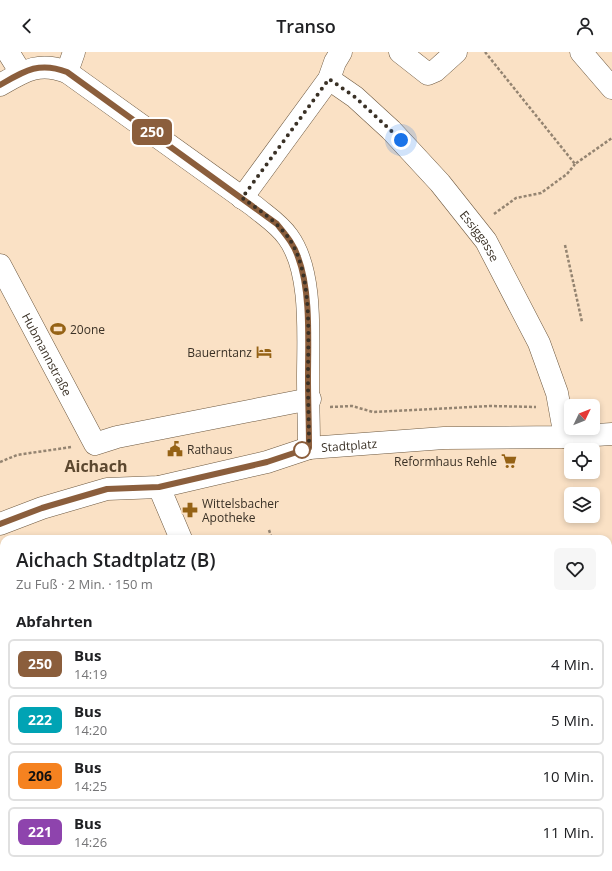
<!DOCTYPE html>
<html lang="de">
<head>
<meta charset="utf-8">
<style>
	body { margin:0; font-family:"Open Sans",sans-serif; background:#f6f6f6; color:#202124; height:100vh; display:flex; flex-direction:column; font-size:15px; white-space:nowrap }
	* { box-sizing:border-box; margin:0 }
	p { font-size:13px; color:#757577 }
	.icon { flex:none; width:22px; height:22px; fill:none; stroke:currentColor; stroke-width:2; stroke-linecap:round; stroke-linejoin:round }
	.map { position:relative; flex:1; overflow:hidden }
	.panel { position:absolute; left:0px; top:483px; width:612px; height:336px; display:flex; flex-direction:column; background:#fff; border-radius:12px 12px 0 0; box-shadow:0 2px 6px #0003 }
	.panel>* { flex:none }
	.badge { padding:0 8px; border-radius:6px; font-size:14px; line-height:26px }
	.needle { width:26px; rotate:47deg }
	.buttons { position:absolute; left:564px; top:347px; display:grid; gap:8px }
	.buttons a { display:grid; place-items:center; width:36px; height:36px; border-radius:6px; background:#fff; box-shadow:0 2px 6px #0003; font-size:20px }
	.you { position:absolute; width:20px; height:20px; margin:-10px; border:3px solid #fff; border-radius:50%; background:#1a73e8; box-shadow:0 0 0 6px #1a73e833 }
	.map>.badge { position:absolute; translate:-50% -50%; box-shadow:0 0 0 2px #fff }
	h2 { padding:0 16px; font-size:15px; line-height:36px }
	.round { display:grid; place-items:center; flex:none; width:42px; height:42px; border-radius:6px; background:#f6f6f6 }
	.overview { display:flex; align-items:center; justify-content:space-between; height:68px; padding:0 16px }
	h1 { font-size:19px; font-weight:600; line-height:30px }
	ul { padding:0; list-style:none }
	li { display:flex; align-items:center; gap:12px; height:50px; margin:0 8px 6px; padding:0 8px; border:2px solid #e0e0e0; border-radius:6px }
	li div { flex:1 }
	li b { display:block; font-size:15px }
	li em { font-style:normal }
	li .badge { min-width:44px; font-weight:700; text-align:center }
	header { display:flex; justify-content:space-between; align-items:center; height:52px; padding:0 16px; background:#fff; font-size:18px; font-weight:600 }
	.map>svg:first-child { display:block }
	.built { fill:#f3d4b3 }
	.green { fill:#d1d6c0 }
	.lines { fill:none; stroke-linecap:round; stroke-linejoin:round }
	.minor-casing { stroke:#6d583f; stroke-width:23 }
	.major-casing { stroke:#6d583f; stroke-width:23 }
	.path { stroke:#948471; stroke-width:2.5; stroke-dasharray:3 2; stroke-linecap:butt }
	.minor { stroke:#fff; stroke-width:22 }
	.major { stroke:#fff; stroke-width:22 }
	.line-casing { stroke:#fff; stroke-width:9 }
	.line { stroke:#8b5e3c; stroke-width:6 }
	.walk { stroke:#3a3126; stroke-width:4; stroke-dasharray:0 7.2 }
	.stop-dot { fill:#fff; stroke:#8b5e3c; stroke-width:2 }
	.labels { text-anchor:middle; dominant-baseline:central; stroke-width:3; stroke-linejoin:round; paint-order:stroke }
	.street-label { font-size:12px; fill:#3a3126; stroke:#fae1c5 }
	.poi-label { font-size:12px; fill:#3a3126; stroke:#fae1c5; text-anchor:start }
	.district-label { font-size:16px; font-weight:bold; fill:#5b472f; stroke:#fae1c5 }
</style>
</head>
<body>
<header><svg class="icon" aria-label="back" viewBox="0 0 24 24"><path d="M15 5l-7 7 7 7"/></svg>Transo<svg class="icon" aria-label="person" viewBox="0 0 24 24"><circle cx="12" cy="8" r="4"/><path d="M4 21q1-7 8-7t8 7"/></svg></header>
<div class="map">
<svg width="612" height="819" viewBox="0 0 612 819">
	<rect width="100%" height="100%" fill="#fae1c5"/>
	<path class="built" d="M 612,743 L 612,779 L 608,772 L 608,744 Z"/>
	<path class="green" d="M 608,772 L 612,779 L 612,819 L 447,819 L 445,815 L 608,815 Z
		M 4,791 L 4,815 L 172,815 L 174,819 L 0,819 L 0,793 Z"/>
	<g class="lines">
		<defs>
			<g id="minor">
				<path d="M 8,0 L 21,21"/>
				<path d="M 400,0 L 428,22 L 435,19 L 456,0"/>
				<path d="M 581,0 L 612,36"/>
				<path d="M 67,20 L 74,0"/>
				<path id="s1" d="M 329,27 L 355,45 L 391,78 L 440,131 L 486,189 L 539,291 L 557,341 L 565,385"/>
				<path d="M 0,33 C 24,19 39,9 67,20 L 254,154 C 266,164 279,172 288,185 C 313,219 308,284 308,325 C 308,349 309,372 309,396"/>
				<path d="M 242,146 L 329,27 L 335,10 L 341,0"/>
				<path id="s2" d="M 0,213 L 95,392 L 117,385 L 310,347"/>
				<path d="M 159,435 L 181,487"/>
				<path id="s3" d="M 0,472 L 42,456 L 107,437 L 159,435 L 267,410 L 309,396 L 444,386 L 565,385 L 612,382"/>
				<path d="M 323,815 L 325,819"/>
			</g>
			<path id="major" d="M 608,726 L 612,725
				M 342,819 L 353,815"/>
		</defs>
		<use href="#minor" class="minor-casing"/>
		<use href="#major" class="major-casing"/>
		<path class="path" d="M 485,0 L 575,112 L 612,86
			M 494,162 L 516,146 L 541,141 L 567,122 L 575,112
			M 565,193 L 582,270
			M 330,355 L 352,354 L 373,360 L 491,354 L 536,355
			M 0,410 L 17,403 L 71,395
			M 269,478 L 272,487
			M 608,625 L 612,623
			M 0,802 L 4,802
			M 28,815 L 30,819
			M 535,815 L 536,819"/>
		<use href="#minor" class="minor"/>
		<use href="#major" class="major"/>
	</g>
	<g class="lines">
		<defs>
			<path id="line" d="M 0,33 C 24,19 39,9 67,20 L 277,172 C 285,182 294,192 298,205 C 311,239 308,290 308,326 C 308,349 309,372 309,396 L 267,410 L 159,435 L 107,437 L 42,456 L 0,472"/>
		</defs>
		<use href="#line" class="line-casing"/>
		<use href="#line" class="line"/>
		<path class="walk" d="M 302,398 L 309,396 C 309,372 308,349 308,325 C 308,284 313,220 288,185 C 276,169 258,157 242,146 L 329,27 L 355,45 L 401,88"/>
	</g>
	<defs>
		<symbol id="stadium-bare" viewBox="-9 -9 18 18"><path d="M0-5a6.5 5 0 1 0 0 10a6.5 5 0 1 0 0-10ZM-3.5-1.8h7v3.6h-7Z" fill="#956215" stroke="#fae1c5" stroke-width="2.5" paint-order="stroke"/></symbol>
		<symbol id="hotel-bare" viewBox="-9 -9 18 18"><path d="M-6-4.5h1.5V1H6V5H4.5V3h-9V5H-6ZM-4 0a1.8 1.8 0 1 1 3.6 0ZM.5 0V-2.5h3Q6-2.5 6 0Z" fill="#956215" stroke="#fae1c5" stroke-width="2.5" paint-order="stroke"/></symbol>
		<symbol id="civic-bare" viewBox="-9 -9 18 18"><path d="M-.6-6.5H3V-4.5H.6V-3L4-1V1h2V6H-6V1h2V-1L-.6-3ZM-1.2 2.5V6h2.4V2.5Z" fill="#956215" stroke="#fae1c5" stroke-width="2.5" paint-order="stroke"/></symbol>
		<symbol id="supermarket-bare" viewBox="-9 -9 18 18"><path d="M-6-5.5h2.5l.6 2H6L4.5 2H-2.5L-4.4-4H-6ZM-1.5 3.2a1.3 1.3 0 1 0 .1 0ZM3 3.2a1.3 1.3 0 1 0 .1 0Z" fill="#956215" stroke="#fae1c5" stroke-width="2.5" paint-order="stroke"/></symbol>
		<symbol id="pharmacy-bare" viewBox="-9 -9 18 18"><path d="M-2-6h4v4h4v4h-4v4h-4v-4h-4v-4h4Z" fill="#956215" stroke="#fae1c5" stroke-width="2.5" paint-order="stroke"/></symbol>
	</defs>
	<g fill-rule="evenodd">
		<use href="#stadium-bare" x="47" y="266" width="22" height="22"/>
		<use href="#hotel-bare" x="253" y="289" width="22" height="22"/>
		<use href="#civic-bare" x="164" y="386" width="22" height="22"/>
		<use href="#supermarket-bare" x="498" y="398" width="22" height="22"/>
		<use href="#pharmacy-bare" x="179" y="447" width="22" height="22"/>
	</g>
	<circle class="stop-dot" cx="302" cy="398" r="8"/>
	<g class="labels">
		<g class="street-label">
			<text stroke="none"><textPath href="#s1" startOffset="219">Essiggasse</textPath></text>
			<text stroke="none"><textPath href="#s2" startOffset="101">Hubmannstraße</textPath></text>
			<text stroke="none"><textPath href="#s3" startOffset="360">Stadtplatz</textPath></text>
		</g>
		<g class="poi-label">
			<text x="70" y="277">20one</text>
			<text x="252" y="300" text-anchor="end">Bauerntanz</text>
			<text x="187" y="397">Rathaus</text>
			<text x="497" y="409" text-anchor="end">Reformhaus Rehle</text>
			<text x="202" y="451">Wittelsbacher<tspan x="202" dy="14">Apotheke</tspan></text>
		</g>
		<g class="district-label">
			<text x="96" y="414">Aichach</text>
		</g>
	</g>
</svg>
<div class="buttons">
<a><svg class="needle" viewBox="-14 -14 28 28"><path d="M0-13l5 13h-10z" fill="#e53935"/><path d="M0 13l5-13h-10z" fill="#757577"/></svg></a>
<a><svg class="icon" aria-label="locate" viewBox="0 0 24 24"><circle cx="12" cy="12" r="6"/><path d="M12 2v4M12 18v4M2 12h4M18 12h4"/></svg></a>
<a><svg class="icon" aria-label="layers" viewBox="0 0 24 24"><path d="M12 4l9 5-9 5-9-5zM3 14l9 5 9-5"/></svg></a>
</div>
<div class="you" style="left:401px;top:88px"></div>
<b class="badge" style="left:152px;top:80px;background:#8b5e3c;color:#fff">250</b>
<section class="panel">
<div class="overview"><div><h1>Aichach Stadtplatz (B)</h1><p>Zu Fuß · 2 Min. · 150 m</p></div><a class="round"><svg class="icon" aria-label="heart" viewBox="0 0 24 24"><path d="M12 20l-8-8c-3-5 5-10 8-4 3-6 11-1 8 4z"/></svg></a></div>
<h2>Abfahrten</h2>
<ul>
<li><span class="badge" style="background:#8b5e3c;color:#fff">250</span><div><b>Bus</b><p>14:19</p></div><em>4 Min.</em></li>
<li><span class="badge" style="background:#00a3b4;color:#fff">222</span><div><b>Bus</b><p>14:20</p></div><em>5 Min.</em></li>
<li><span class="badge" style="background:#f58220;color:#111">206</span><div><b>Bus</b><p>14:25</p></div><em>10 Min.</em></li>
<li><span class="badge" style="background:#8e44ad;color:#fff">221</span><div><b>Bus</b><p>14:26</p></div><em>11 Min.</em></li>
</ul>
</section>
</div>
</body>
</html>
